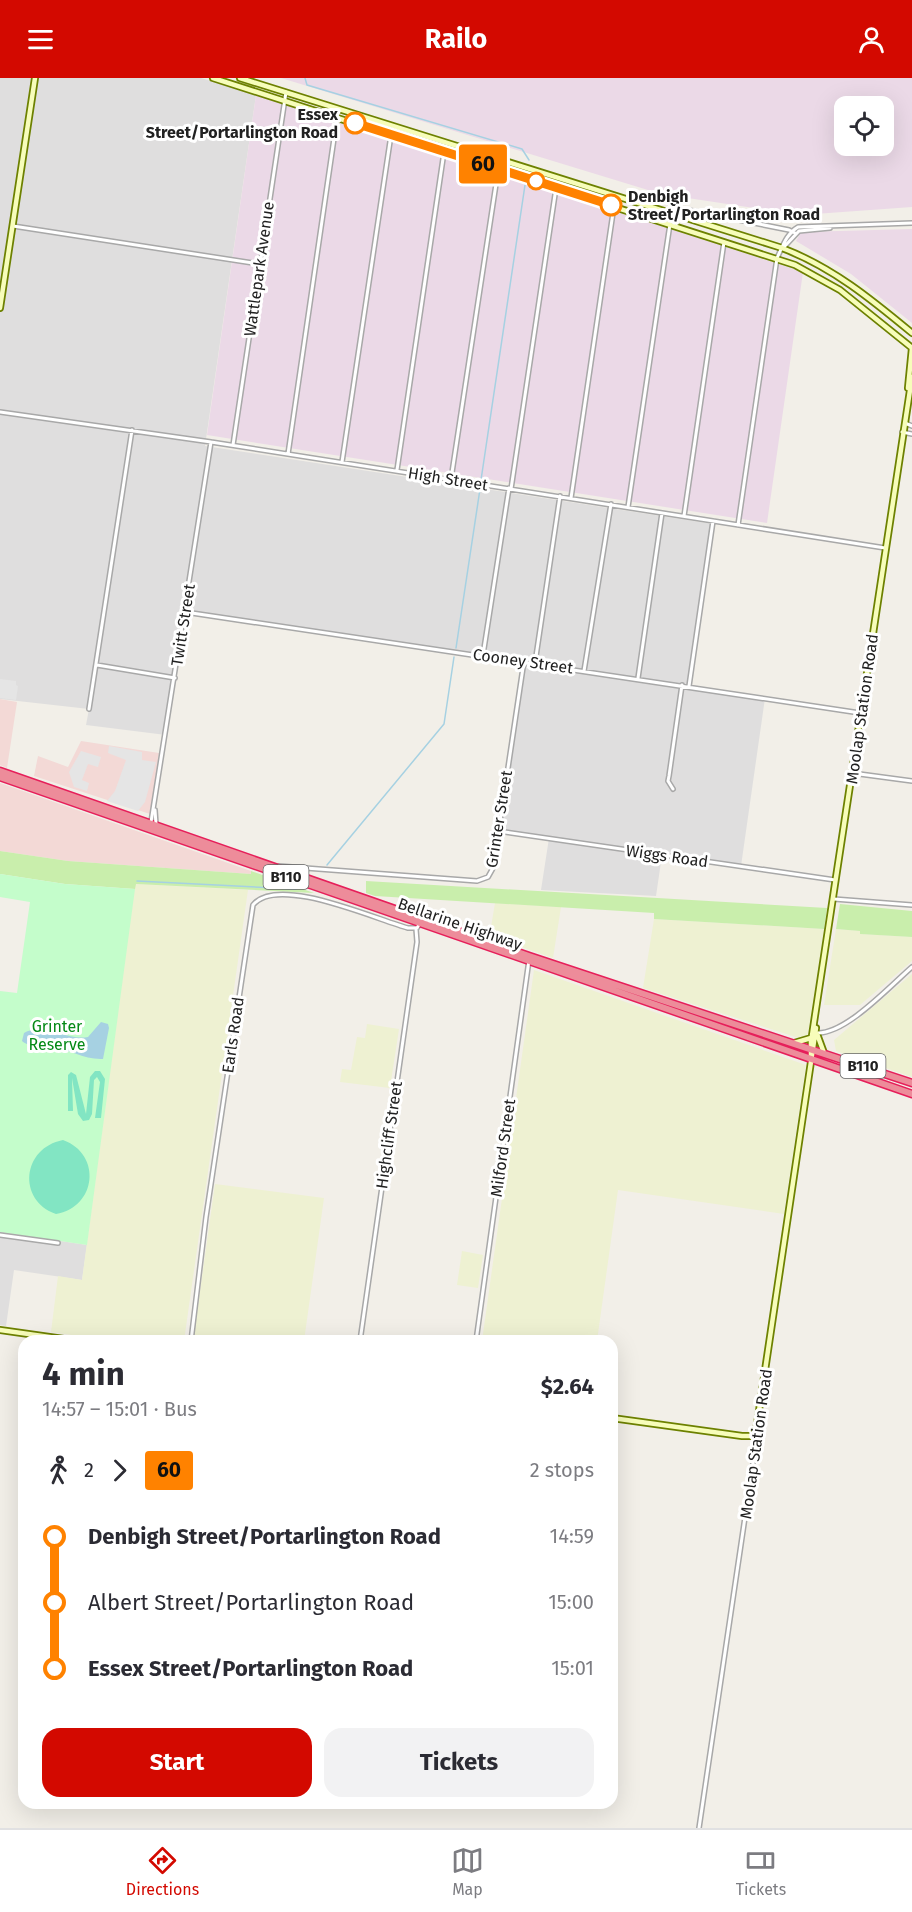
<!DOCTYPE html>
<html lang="en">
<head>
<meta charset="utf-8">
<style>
	body { margin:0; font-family:"Fira Sans",sans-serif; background:#f2f2f3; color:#2b2b33; height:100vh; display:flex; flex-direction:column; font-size:22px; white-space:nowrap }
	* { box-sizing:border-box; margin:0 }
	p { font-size:20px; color:#7c7c81 }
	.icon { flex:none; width:33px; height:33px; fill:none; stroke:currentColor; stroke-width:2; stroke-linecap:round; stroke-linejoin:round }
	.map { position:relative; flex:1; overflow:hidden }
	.drawer { position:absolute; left:18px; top:1257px; width:600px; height:474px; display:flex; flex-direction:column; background:#fff; border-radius:18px; box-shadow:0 6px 24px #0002 }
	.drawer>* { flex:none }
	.badge { padding:0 12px; border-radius:4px; font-size:21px; line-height:39px }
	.buttons { position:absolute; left:834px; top:18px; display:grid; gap:12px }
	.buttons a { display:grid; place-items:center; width:60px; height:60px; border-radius:12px; background:#fff; box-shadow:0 6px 24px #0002; font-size:30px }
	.map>.badge { position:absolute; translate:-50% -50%; box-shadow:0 0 0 3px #fff }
	.legs { display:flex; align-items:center; gap:9px; height:66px; padding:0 24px; font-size:20px }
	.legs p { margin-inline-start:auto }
	.headline { display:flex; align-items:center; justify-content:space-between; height:102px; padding:0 24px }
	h1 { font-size:33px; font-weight:700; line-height:45px }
	.action { display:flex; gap:12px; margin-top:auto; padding:12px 24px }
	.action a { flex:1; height:69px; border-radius:18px; background:#d30900; color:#fff; font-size:24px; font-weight:700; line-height:69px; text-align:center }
	.action a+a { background:#f2f2f3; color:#2b2b33 }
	ul { padding:0 24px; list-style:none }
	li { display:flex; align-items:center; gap:21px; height:66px; font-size:22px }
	li i { display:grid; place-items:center; width:9px; height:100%; margin:0 8px; background:currentColor }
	li i::after { content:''; width:15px; height:15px; margin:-8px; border:4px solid; border-radius:50%; background:#fff }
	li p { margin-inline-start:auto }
	li:first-child i { background:linear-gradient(#0000 50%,currentColor 0) }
	li:last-child i { background:linear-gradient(currentColor 50%,#0000 0) }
	header { display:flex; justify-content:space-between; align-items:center; height:78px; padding:0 24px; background:#d30900; color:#fff; font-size:27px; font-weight:700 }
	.menu { display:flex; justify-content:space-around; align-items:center; height:84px; border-top:2px solid #e1e1e2; background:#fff; font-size:16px; color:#7c7c81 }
	.menu a { display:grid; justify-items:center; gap:3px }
	.menu .selected { color:#d30900 }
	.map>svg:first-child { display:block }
	.residential { fill:#dfdede }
	.commercial { fill:#f3d9d6 }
	.industrial { fill:#ebd9e7; fill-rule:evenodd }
	.farmland { fill:#eef1d2 }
	.grass { fill:#c9eeac }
	.park { fill:#c4fdcb }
	.pitch { fill:#82e5c3 }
	.parking { fill:#e5e5e5 }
	.water { fill:#a6d1e2 }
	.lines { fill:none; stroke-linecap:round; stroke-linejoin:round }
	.stream { stroke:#a6d1e2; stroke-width:1.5 }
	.street-casing { stroke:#a8a8a8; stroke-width:6 }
	.secondary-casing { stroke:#6d8100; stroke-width:8 }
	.highway-casing { stroke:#e61f5a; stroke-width:9 }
	.street { stroke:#fff; stroke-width:3 }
	.secondary { stroke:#f7fdba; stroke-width:4.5 }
	.highway { stroke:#ed8c9a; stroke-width:6 }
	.line-1-casing { stroke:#fff; stroke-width:14 }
	.line-1 { stroke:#ff8200; stroke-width:9 }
	.stop-1-dot { fill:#fff; stroke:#ff8200; stroke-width:3 }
	.labels { text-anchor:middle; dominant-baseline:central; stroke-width:6; stroke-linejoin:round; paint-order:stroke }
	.shield { fill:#fff; stroke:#646464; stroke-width:1.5 }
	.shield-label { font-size:15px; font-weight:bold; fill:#212121 }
	.stop-label { font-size:16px; font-weight:bold; fill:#212121; stroke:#fff; text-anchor:end }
	.street-label { font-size:16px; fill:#212121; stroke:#fff }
	.park-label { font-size:16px; fill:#058916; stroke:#fff }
</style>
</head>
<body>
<header><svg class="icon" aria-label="menu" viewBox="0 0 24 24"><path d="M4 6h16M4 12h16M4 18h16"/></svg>Railo<svg class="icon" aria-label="person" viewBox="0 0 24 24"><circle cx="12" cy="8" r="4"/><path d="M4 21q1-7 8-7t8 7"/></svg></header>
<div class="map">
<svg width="912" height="1750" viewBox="0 0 912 1750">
	<rect width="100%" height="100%" fill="#f2efe8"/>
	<path class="residential" d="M 0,0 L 201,0 L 256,17 L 205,368 L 713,446 L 689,608 L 765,620 L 741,788 L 662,777 L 656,818 L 541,812 L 549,760 L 498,753 L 524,584 L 185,535 L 166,657 L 86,647 L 89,631 L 0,621 Z
		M 0,1154 L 87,1167 L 82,1202 L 14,1192 L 6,1248 L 0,1247 Z"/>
	<path class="commercial" d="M 0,621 L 17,624 L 7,690 L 0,687 Z
		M 81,663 L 159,675 L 150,736 L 34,698 L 38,678 L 68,689 Z
		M 0,705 L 251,793 L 251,796 L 68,783 L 0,773 Z"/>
	<path class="industrial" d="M 281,0 L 912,0 L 912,129 L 801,137 L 661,116 ZM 844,28 L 884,28 L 884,68 L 844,68 Z
		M 256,17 L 803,194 L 767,445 L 207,357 Z
		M 912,151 L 912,245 L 851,196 L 796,163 L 801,154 Z"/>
	<path class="farmland" d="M 135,806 L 248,812 L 184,1263 L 112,1263 L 51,1254 L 58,1198 L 82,1202 Z
		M 495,825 L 561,829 L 553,880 L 493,859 L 490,855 Z
		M 654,841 L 824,851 L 809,958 L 802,961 L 643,910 Z
		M 836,851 L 861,853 L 861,856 L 912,859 L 912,883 L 860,927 L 824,927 Z
		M 534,892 L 806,987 L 784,1136 L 618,1112 L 597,1263 L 482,1263 Z
		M 912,896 L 912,999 L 836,973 L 834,962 Z
		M 367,946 L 399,951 L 390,1010 L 340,1004 L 342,991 L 351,992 L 357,959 L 365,960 Z
		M 215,1106 L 324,1120 L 304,1263 L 193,1263 Z
		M 462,1173 L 483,1177 L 478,1210 L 457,1207 Z"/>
	<path class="grass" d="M 0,773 L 68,783 L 251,796 L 251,793 L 314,815 L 136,806 L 135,811 L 65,806 L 0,796 Z
		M 366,803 L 827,830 L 824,851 L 654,841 L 654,835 L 375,818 L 366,815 Z
		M 840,826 L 912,833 L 912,859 L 860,856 L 860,853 L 836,851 Z"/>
	<path class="park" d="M 0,796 L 65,806 L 135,811 L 87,1167 L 0,1154 L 0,913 L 17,915 L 30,824 L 0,819 Z"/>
	<path class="pitch" d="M 95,993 L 100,993 L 105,1001 L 101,1040 L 95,1040 L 100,1004 L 97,999 L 94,1002 L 92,1036 L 89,1042 L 83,1043 L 78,1036 L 72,1000 L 73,1033 L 68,1033 L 68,997 L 71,994 L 76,997 L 86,1036 L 90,999 Z
		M 63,1062 C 102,1076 97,1129 56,1136 C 17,1122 22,1070 63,1062 Z"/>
	<path class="parking" d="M 0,601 L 16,603 L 16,607 L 18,608 L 16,622 L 0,620 Z
		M 109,668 L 142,674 L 142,682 L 156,684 L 145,724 L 138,733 L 107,723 L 115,713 L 126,682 L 108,675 Z
		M 81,673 L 101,679 L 98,689 L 88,686 L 82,702 L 89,705 L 87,713 L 74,709 L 69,694 Z"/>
	<path class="water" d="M 101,944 L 108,946 L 109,950 L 103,981 C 85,982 68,971 50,968 C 40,967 30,970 22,963 L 24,955 C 43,944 67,963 88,959 Z"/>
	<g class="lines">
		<path class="stream" d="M 305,0 L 307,7 L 522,71 L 529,82
			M 481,402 L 525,107
			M 456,570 L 480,411
			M 327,787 L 444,646 L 454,579
			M 137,803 L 296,811"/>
		<defs>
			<path id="street" d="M 673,135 L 688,132 L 789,152 L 795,155
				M 13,148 L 259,186
				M 784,169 L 799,153 L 830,150
				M 0,334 L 211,364 L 885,470
				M 905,345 L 912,348
				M 902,354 L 912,356
				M 233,367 L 286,14
				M 288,376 L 337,40
				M 342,384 L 391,57
				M 397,392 L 444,74
				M 451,401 L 500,80
				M 511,411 L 556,110
				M 571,420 L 614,128
				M 628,429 L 670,146
				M 684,438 L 724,164
				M 738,447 L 777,180 C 783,168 786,156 798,149 L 912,145
				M 185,534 L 860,635
				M 483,577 L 509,410
				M 535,585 L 560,418
				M 97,587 L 175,600
				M 584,593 L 611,426
				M 638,600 L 662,435
				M 689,608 L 713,443
				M 89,631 L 132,352
				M 852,695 L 912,703
				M 673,711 L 668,703 L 669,698 L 682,607
				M 155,732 L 156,746
				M 151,744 L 211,364
				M 498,753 L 835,802
				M 279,788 L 477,803 L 488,799 L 493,790 L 524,583
				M 834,821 L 912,827
				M 817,955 C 846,956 890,908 912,889
				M 0,1157 L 58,1165
				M 191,1263 L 206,1139 L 253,827 C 277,796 377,842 408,850 L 417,850 L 420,845
				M 360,1263 L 417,864 L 416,851
				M 476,1263 L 529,882
				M 699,1750 L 756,1365 L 754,1356"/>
			<path id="secondary" d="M 213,0 L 795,187 L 840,212 L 912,270
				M 240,0 L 782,170 C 832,189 871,221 912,255
				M 0,230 L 35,0
				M 908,310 L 912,270
				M 817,956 L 824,975
				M 794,965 L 811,960
				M 811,981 L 811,964 L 912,299
				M 0,1252 L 78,1263
				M 612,1340 L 742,1358 L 751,1358 L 756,1353 L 816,950"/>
			<path id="highway" d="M 0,693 L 529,878 L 912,1005
				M 0,699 L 912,1016"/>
		</defs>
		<use href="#street" class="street-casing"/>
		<use href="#secondary" class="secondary-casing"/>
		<use href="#highway" class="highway-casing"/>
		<use href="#street" class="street"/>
		<use href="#secondary" class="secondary"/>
		<use href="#highway" class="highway"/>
	</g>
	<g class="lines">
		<defs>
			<path id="line-1" d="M 355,45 L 611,127"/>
		</defs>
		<use href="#line-1" class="line-1-casing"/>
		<use href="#line-1" class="line-1"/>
	</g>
	<g class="stop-1-dot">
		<circle cx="355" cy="45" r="10"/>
		<circle cx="536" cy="103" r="8"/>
		<circle cx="611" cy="127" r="10"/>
	</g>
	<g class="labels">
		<g class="shield">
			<rect x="263.5" y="787" width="45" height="24" rx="4.5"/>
			<rect x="840.5" y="976" width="45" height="24" rx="4.5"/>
		</g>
		<g class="shield-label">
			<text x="286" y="799">B110</text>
			<text x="863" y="988">B110</text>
		</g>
		<g class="stop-label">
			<text x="338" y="36">Essex<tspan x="338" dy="18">Street/Portarlington Road</tspan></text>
			<text x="628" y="118" text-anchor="start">Denbigh<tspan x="628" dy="18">Street/Portarlington Road</tspan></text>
		</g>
		<g class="street-label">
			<text transform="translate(259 191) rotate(-82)">Wattlepark Avenue</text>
			<text transform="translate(448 401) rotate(9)">High Street</text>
			<text transform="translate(183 547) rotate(-81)">Twitt Street</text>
			<text transform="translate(523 583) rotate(8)">Cooney Street</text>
			<text transform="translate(862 631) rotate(-82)">Moolap Station Road</text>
			<text transform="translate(499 741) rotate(-81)">Grinter Street</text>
			<text transform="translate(667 778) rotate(8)">Wiggs Road</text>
			<text transform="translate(460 846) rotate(19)">Bellarine Highway</text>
			<text transform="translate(233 957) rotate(-82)">Earls Road</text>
			<text transform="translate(389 1057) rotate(-82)">Highcliff Street</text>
			<text transform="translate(503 1070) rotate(-82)">Milford Street</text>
			<text transform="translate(756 1366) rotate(-82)">Moolap Station Road</text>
		</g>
		<g class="park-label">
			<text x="57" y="948">Grinter<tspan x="57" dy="18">Reserve</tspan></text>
		</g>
	</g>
</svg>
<div class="buttons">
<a><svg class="icon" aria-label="locate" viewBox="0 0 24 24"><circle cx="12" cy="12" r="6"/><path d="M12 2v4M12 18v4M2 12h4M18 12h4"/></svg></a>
</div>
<b class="badge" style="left:483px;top:86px;background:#ff8200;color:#111">60</b>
<section class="drawer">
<div class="headline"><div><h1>4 min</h1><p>14:57 – 15:01 · Bus</p></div><b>$2.64</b></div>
<div class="legs"><svg class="icon" aria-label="walk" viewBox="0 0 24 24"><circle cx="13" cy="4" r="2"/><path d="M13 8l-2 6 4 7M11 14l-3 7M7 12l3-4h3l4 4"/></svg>2<svg class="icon" aria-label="forward" viewBox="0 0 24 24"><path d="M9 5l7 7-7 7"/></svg><b class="badge" style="background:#ff8200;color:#111">60</b><p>2 stops</p></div>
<ul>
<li><i style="color:#ff8200"></i><b>Denbigh Street/Portarlington Road</b><p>14:59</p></li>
<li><i style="color:#ff8200"></i><span>Albert Street/Portarlington Road</span><p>15:00</p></li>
<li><i style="color:#ff8200"></i><b>Essex Street/Portarlington Road</b><p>15:01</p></li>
</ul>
<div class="action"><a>Start</a><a>Tickets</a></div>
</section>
</div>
<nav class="menu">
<a class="selected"><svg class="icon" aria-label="directions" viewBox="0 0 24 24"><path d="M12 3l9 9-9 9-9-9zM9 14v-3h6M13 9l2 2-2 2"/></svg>Directions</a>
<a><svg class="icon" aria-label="map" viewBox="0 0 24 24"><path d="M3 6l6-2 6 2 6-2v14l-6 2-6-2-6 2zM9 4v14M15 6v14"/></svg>Map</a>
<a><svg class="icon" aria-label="tickets" viewBox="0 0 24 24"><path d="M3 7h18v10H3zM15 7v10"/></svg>Tickets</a>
</nav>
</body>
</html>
